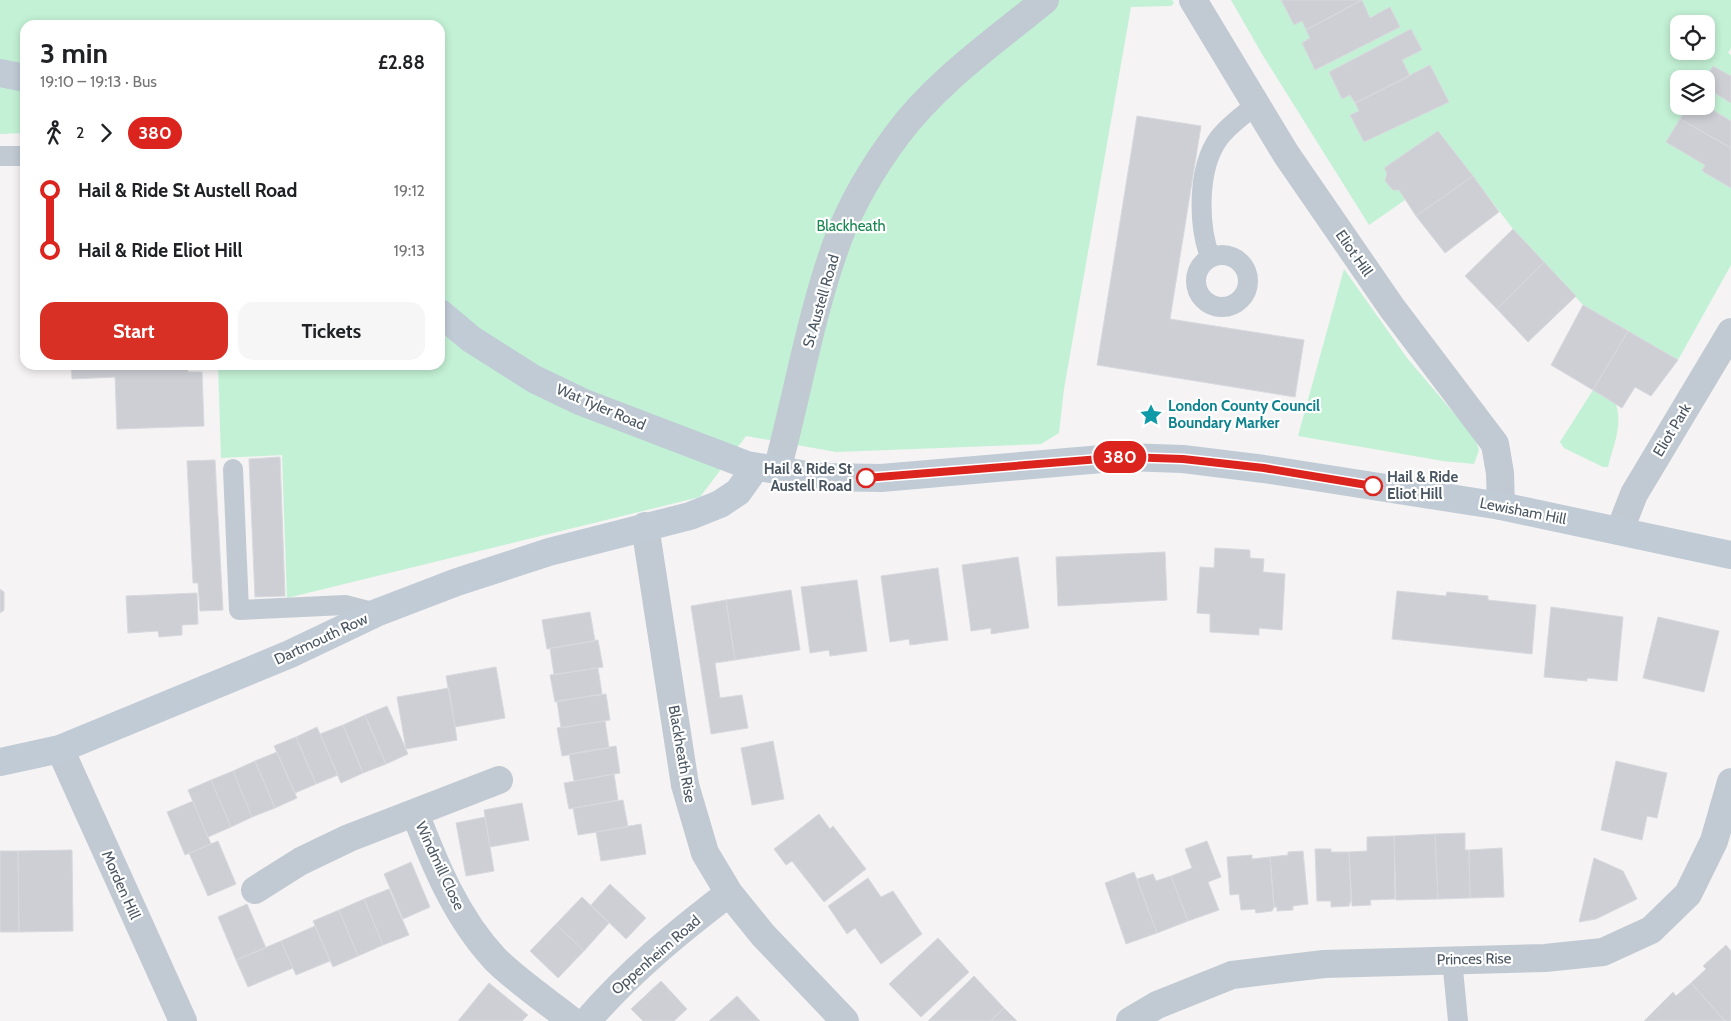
<!DOCTYPE html>
<html lang="en">
<head>
<meta charset="utf-8">
<style>
	body { margin:0; font-family:Cabin,sans-serif; background:#f6f6f6; color:#202124; height:100vh; display:flex; flex-direction:column; font-size:19px; white-space:nowrap }
	* { box-sizing:border-box; margin:0 }
	p { font-size:16px; color:#757577 }
	.icon { flex:none; width:28px; height:28px; fill:none; stroke:currentColor; stroke-width:2; stroke-linecap:round; stroke-linejoin:round }
	.map { position:relative; flex:1; overflow:hidden }
	.panel { position:absolute; left:20px; top:20px; width:425px; height:350px; display:flex; flex-direction:column; background:#fff; border-radius:15px; box-shadow:0 2px 8px #0003 }
	.panel>* { flex:none }
	.badge { padding:0 10px; border-radius:16px; font-size:18px; line-height:32px }
	.fabs { position:absolute; left:1670px; top:15px; display:grid; gap:10px }
	.fabs a { display:grid; place-items:center; width:45px; height:45px; border-radius:10px; background:#fff; box-shadow:0 2px 8px #0003; font-size:25px }
	.map>.badge { position:absolute; translate:-50% -50%; box-shadow:0 0 0 2px #fff }
	.legs { display:flex; align-items:center; gap:8px; height:55px; padding:0 20px; font-size:16px }
	.legs p { margin-inline-start:auto }
	.headline { display:flex; align-items:center; justify-content:space-between; height:85px; padding:0 20px }
	h1 { font-size:28px; font-weight:700; line-height:38px }
	.cta { display:flex; gap:10px; margin-top:auto; padding:10px 20px }
	.cta a { flex:1; height:58px; border-radius:15px; background:#d93025; color:#fff; font-size:20px; font-weight:700; line-height:58px; text-align:center }
	.cta a+a { background:#f6f6f6; color:#202124 }
	ul { padding:0 20px; list-style:none }
	li { display:flex; align-items:center; gap:18px; height:60px; font-size:19px }
	li i { display:grid; place-items:center; width:8px; height:100%; margin:0 6px; background:currentColor }
	li i::after { content:''; width:12px; height:12px; margin:-6px; border:4px solid; border-radius:50%; background:#fff }
	li p { margin-inline-start:auto }
	li:first-child i { background:linear-gradient(#0000 50%,currentColor 0) }
	li:last-child i { background:linear-gradient(currentColor 50%,#0000 0) }
	.map>svg:first-child { display:block }
	.green { fill:#c3f1d5; fill-rule:evenodd }
	.building { fill:#cdcfd5; stroke:#d7d9de }
	.lines { fill:none; stroke-linecap:round; stroke-linejoin:round }
	.lane { stroke:#c1cad2; stroke-width:20 }
	.street { stroke:#c1cad2; stroke-width:28 }
	.secondary { stroke:#c1cbd6; stroke-width:28 }
	.line-1-casing { stroke:#fff; stroke-width:11 }
	.line-1 { stroke:#dc241f; stroke-width:8 }
	.stop-1-dot { fill:#fff; stroke:#dc241f; stroke-width:2.5 }
	.labels { text-anchor:middle; dominant-baseline:central; stroke-width:4.5; stroke-linejoin:round; paint-order:stroke }
	.park-label { font-size:15px; fill:#17864f; stroke:#fff }
	.street-label { font-size:15px; fill:#4a5661; stroke:#fff }
	.culture-label { font-size:15px; font-weight:bold; fill:#0d838f; stroke:#fff; text-anchor:start }
	.stop-label { font-size:15px; font-weight:bold; fill:#4a5661; stroke:#fff; text-anchor:end }
</style>
</head>
<body>
<div class="map">
<svg width="1731" height="1021" viewBox="0 0 1731 1021">
	<rect width="100%" height="100%" fill="#f5f3f3"/>
	<path class="green" d="M 0,0 L 1172,0 L 1174,3 L 1171,6 L 1131,7 L 1064,389 L 1059,433 L 1041,444 L 836,452 L 746,436 L 700,497 L 287,598 L 282,455 L 221,458 L 218,365 L 440,365 L 440,25 L 25,25 L 25,133 L 0,134 Z
		M 1231,0 L 1281,0 L 1294,25 L 1302,21 L 1310,38 L 1302,43 L 1316,70 L 1400,27 L 1390,8 L 1370,18 L 1362,0 L 1731,0 L 1731,48 L 1728,53 L 1731,55 L 1731,76 L 1713,66 L 1705,79 L 1679,79 L 1679,106 L 1688,106 L 1667,142 L 1705,165 L 1702,171 L 1731,188 L 1731,265 L 1678,360 L 1583,305 L 1513,229 L 1438,131 L 1384,168 L 1387,173 L 1385,181 L 1393,190 L 1399,190 L 1405,200 L 1369,225 L 1262,54 ZM 1679,24 L 1706,24 L 1706,51 L 1679,51 ZM 1411,29 L 1422,50 L 1402,60 L 1410,75 L 1430,65 L 1449,102 L 1364,142 L 1350,115 L 1359,111 L 1350,95 L 1342,98 L 1329,72 Z
		M 1706,88 L 1731,103 L 1731,121 L 1706,106 Z
		M 1344,269 L 1407,358 L 1475,438 L 1479,450 L 1474,464 L 1443,461 L 1298,436 Z
		M 1593,390 L 1616,404 C 1623,426 1613,446 1608,467 L 1603,467 L 1564,448 L 1560,442 Z"/>
	<path class="building" d="M 1281,0 L 1362,0 L 1306,30 L 1302,21 L 1294,25 Z
		M 1362,0 L 1370,18 L 1390,7 L 1400,27 L 1315,70 L 1302,43 L 1310,38 L 1306,30 Z
		M 1411,29 L 1422,50 L 1402,60 L 1410,76 L 1355,103 L 1350,95 L 1342,99 L 1329,72 Z
		M 1430,65 L 1449,102 L 1364,142 L 1350,115 L 1359,111 L 1355,103 Z
		M 1713,66 L 1731,76 L 1731,103 L 1706,88 L 1705,79 Z
		M 1688,106 L 1706,106 L 1731,121 L 1731,148 L 1680,119 Z
		M 1137,116 L 1201,126 L 1170,319 L 1304,340 L 1295,397 L 1097,365 Z
		M 1680,119 L 1731,148 L 1731,188 L 1702,171 L 1705,165 L 1666,142 Z
		M 1438,131 L 1473,176 L 1416,216 L 1399,190 L 1393,190 L 1385,181 L 1387,173 L 1384,168 Z
		M 1473,176 L 1499,212 L 1445,253 L 1416,216 Z
		M 1513,229 L 1544,262 L 1497,309 L 1465,276 Z
		M 1544,262 L 1576,296 L 1528,342 L 1497,309 Z
		M 1583,305 L 1628,331 L 1593,390 L 1551,365 Z
		M 1628,331 L 1678,360 L 1651,396 L 1635,387 L 1622,408 L 1593,390 Z
		M 71,365 L 188,365 L 188,372 L 202,372 L 204,426 L 117,429 L 115,377 L 72,379 Z
		M 280,457 L 285,596 L 255,597 L 249,459 Z
		M 215,460 L 223,610 L 200,611 L 198,583 L 193,583 L 187,461 Z
		M 1215,548 L 1250,550 L 1250,558 L 1264,559 L 1263,572 L 1285,574 L 1282,630 L 1259,628 L 1259,635 L 1210,632 L 1210,614 L 1197,613 L 1200,567 L 1214,568 Z
		M 1165,552 L 1167,600 L 1058,606 L 1056,557 Z
		M 1018,557 L 1029,628 L 991,634 L 991,628 L 971,631 L 962,565 Z
		M 938,568 L 948,640 L 910,645 L 909,639 L 890,642 L 881,576 Z
		M 857,580 L 867,651 L 830,656 L 829,650 L 810,653 L 801,587 Z
		M 0,589 L 4,592 L 4,610 L 0,613 Z
		M 791,590 L 800,650 L 735,660 L 726,600 Z
		M 1397,591 L 1446,596 L 1447,592 L 1488,596 L 1488,600 L 1536,605 L 1532,654 L 1392,639 Z
		M 197,593 L 198,624 L 182,625 L 182,635 L 159,637 L 158,631 L 128,633 L 126,596 Z
		M 726,600 L 735,660 L 715,663 L 720,698 L 742,695 L 748,728 L 711,734 L 691,606 Z
		M 1551,607 L 1623,617 L 1617,681 L 1587,678 L 1587,681 L 1544,677 Z
		M 590,612 L 595,641 L 547,649 L 542,620 Z
		M 1658,617 L 1719,631 L 1704,692 L 1643,678 Z
		M 598,640 L 603,667 L 554,675 L 550,648 Z
		M 496,667 L 505,718 L 455,727 L 446,676 Z
		M 598,668 L 602,694 L 555,702 L 550,675 Z
		M 449,688 L 457,740 L 406,749 L 397,697 Z
		M 606,694 L 610,720 L 561,728 L 557,701 Z
		M 387,706 L 408,754 L 386,764 L 365,715 Z
		M 365,715 L 386,764 L 363,773 L 343,725 Z
		M 605,721 L 609,748 L 562,756 L 557,728 Z
		M 343,725 L 363,773 L 341,783 L 320,734 Z
		M 317,727 L 338,775 L 316,784 L 296,737 Z
		M 296,737 L 316,784 L 295,793 L 274,746 Z
		M 773,741 L 784,799 L 752,805 L 741,748 Z
		M 616,746 L 620,773 L 574,781 L 569,754 Z
		M 277,752 L 297,798 L 275,808 L 255,761 Z
		M 255,761 L 275,808 L 252,817 L 233,771 Z
		M 1616,761 L 1667,773 L 1657,818 L 1647,816 L 1642,840 L 1601,830 Z
		M 233,771 L 252,817 L 231,827 L 211,780 Z
		M 614,774 L 618,800 L 569,809 L 564,783 Z
		M 211,780 L 231,827 L 208,837 L 188,790 Z
		M 623,800 L 628,827 L 578,835 L 573,808 Z
		M 193,801 L 211,844 L 185,855 L 167,812 Z
		M 522,803 L 529,840 L 490,847 L 484,810 Z
		M 819,814 L 830,829 L 833,826 L 866,869 L 824,902 L 792,861 L 786,865 L 774,849 Z
		M 485,817 L 494,871 L 466,876 L 456,823 Z
		M 641,824 L 646,854 L 601,861 L 596,832 Z
		M 1465,833 L 1465,850 L 1469,850 L 1470,898 L 1438,899 L 1435,834 Z
		M 1435,834 L 1438,899 L 1396,900 L 1394,836 Z
		M 1394,836 L 1395,899 L 1370,900 L 1371,905 L 1352,906 L 1349,852 L 1367,851 L 1367,837 Z
		M 218,841 L 236,884 L 208,896 L 189,853 Z
		M 1207,841 L 1221,877 L 1208,882 L 1219,910 L 1188,921 L 1171,876 L 1192,868 L 1185,849 Z
		M 1502,848 L 1504,897 L 1470,898 L 1469,850 Z
		M 1315,849 L 1331,849 L 1331,852 L 1349,852 L 1351,900 L 1349,906 L 1331,907 L 1331,901 L 1317,901 Z
		M 72,850 L 73,931 L 19,932 L 18,851 Z
		M 0,851 L 18,851 L 19,932 L 0,932 Z
		M 1303,851 L 1308,904 L 1293,906 L 1293,910 L 1277,911 L 1277,907 L 1274,907 L 1270,857 L 1288,855 L 1288,852 Z
		M 1252,855 L 1252,859 L 1270,857 L 1274,907 L 1272,911 L 1256,913 L 1255,909 L 1241,910 L 1239,894 L 1230,895 L 1227,857 Z
		M 1594,858 L 1623,871 L 1637,899 L 1596,919 L 1579,922 Z
		M 411,862 L 430,907 L 403,919 L 384,874 Z
		M 1134,872 L 1157,933 L 1126,944 L 1105,883 Z
		M 1153,874 L 1156,881 L 1171,876 L 1188,921 L 1157,933 L 1137,879 Z
		M 868,878 L 881,897 L 893,891 L 922,934 L 881,964 L 855,928 L 847,934 L 828,906 Z
		M 610,884 L 646,918 L 626,939 L 591,905 Z
		M 389,889 L 409,935 L 383,945 L 364,899 Z
		M 582,897 L 609,923 L 584,951 L 556,924 Z
		M 364,899 L 383,945 L 358,956 L 339,910 Z
		M 247,904 L 266,948 L 236,960 L 218,917 Z
		M 339,910 L 358,956 L 333,967 L 313,921 Z
		M 556,924 L 584,951 L 558,978 L 530,951 Z
		M 315,926 L 330,961 L 296,975 L 281,941 Z
		M 938,938 L 969,972 L 921,1017 L 889,984 Z
		M 281,941 L 293,968 L 248,987 L 236,960 Z
		M 1726,945 L 1731,951 L 1731,1021 L 1725,1021 L 1691,983 L 1706,969 L 1703,966 Z
		M 974,976 L 1004,1008 L 990,1021 L 928,1021 Z
		M 661,981 L 687,1009 L 674,1021 L 643,1021 L 631,1009 Z
		M 489,983 L 528,1015 L 522,1021 L 458,1021 Z
		M 1691,983 L 1725,1021 L 1644,1021 L 1673,992 L 1676,996 Z
		M 737,996 L 760,1021 L 709,1021 Z
		M 1004,1008 L 1017,1021 L 990,1021 Z"/>
	<g class="lines">
		<path class="lane" d="M 0,156 L 25,156
			M1196 281a26 26 0 1 1 52 0a26 26 0 1 1-52 0Z
			M 1210,257 C 1198,224 1197,168 1219,138 C 1229,125 1243,115 1256,105
			M 233,469 L 239,610 L 345,605 L 376,613
			M 1452,959 L 1458,1021"/>
		<path class="street" d="M 1193,0 L 1286,154 L 1392,308 L 1495,444 L 1500,473 L 1501,506
			M 777,470 C 798,393 811,311 839,237 C 853,201 874,166 897,135 C 936,82 994,42 1045,0
			M 645,526 L 685,785 L 705,853 L 729,893 L 763,935 L 845,1021
			M 1620,530 L 1634,494 L 1731,332
			M 60,749 L 183,1021
			M 415,813 C 435,865 456,917 495,959 C 518,982 547,1001 572,1021
			M 255,890 L 301,861 L 349,838 L 499,780
			M 587,1021 C 629,972 678,932 729,893
			M 1130,1021 L 1157,1005 L 1232,975 L 1324,964 L 1545,958 L 1603,952 L 1651,930 L 1688,894 L 1714,841 L 1731,782"/>
		<path class="secondary" d="M 0,73 L 25,78
			M 440,313 L 471,339 L 534,379 L 582,402 L 747,465 L 819,477 L 881,478 L 1125,457 L 1183,459 L 1264,469 L 1501,506 L 1731,555
			M 0,762 L 60,749 L 290,654 L 376,613 L 457,582 L 549,552 L 690,516 L 720,504 L 738,492 L 756,467"/>
	</g>
	<g class="lines">
		<defs>
			<path id="line-1" d="M 866,478 L 1125,457 L 1183,459 L 1264,468 L 1373,486"/>
		</defs>
		<use href="#line-1" class="line-1-casing"/>
		<use href="#line-1" class="line-1"/>
	</g>
	<defs>
		<symbol id="sight-bare" viewBox="-9 -9 18 18"><path d="M0-6L1.8-2.2L6-1.7L2.9 1.2L3.7 5.4L0 3.3L-3.7 5.4L-2.9 1.2L-6-1.7L-1.8-2.2Z" fill="#0f9aa8" stroke="#fff" stroke-width="2.5" paint-order="stroke"/></symbol>
	</defs>
	<g fill-rule="evenodd">
		<use href="#sight-bare" x="1135" y="399" width="32" height="32"/>
	</g>
	<g class="stop-1-dot">
		<circle cx="866" cy="478" r="9"/>
		<circle cx="1373" cy="486" r="9"/>
	</g>
	<g class="labels">
		<g class="park-label">
			<text x="851" y="226">Blackheath</text>
		</g>
		<g class="street-label">
			<text transform="translate(1354 253) rotate(55)">Eliot Hill</text>
			<text transform="translate(821 301) rotate(-74)">St Austell Road</text>
			<text transform="translate(601 407) rotate(23)">Wat Tyler Road</text>
			<text transform="translate(1672 430) rotate(-59)">Eliot Park</text>
			<text transform="translate(1523 511) rotate(11)">Lewisham Hill</text>
			<text transform="translate(321 639) rotate(-25)">Dartmouth Row</text>
			<text transform="translate(682 754) rotate(80)">Blackheath Rise</text>
			<text transform="translate(440 866) rotate(65)">Windmill Close</text>
			<text transform="translate(121 885) rotate(66)">Morden Hill</text>
			<text transform="translate(656 955) rotate(-41)">Oppenheim Road</text>
			<text transform="translate(1474 959) rotate(-1)">Princes Rise</text>
		</g>
		<g class="culture-label">
			<text x="1168" y="406">London County Council<tspan x="1168" dy="17">Boundary Marker</tspan></text>
		</g>
		<g class="stop-label">
			<text x="852" y="469">Hail &amp; Ride St<tspan x="852" dy="17">Austell Road</tspan></text>
			<text x="1387" y="477" text-anchor="start">Hail &amp; Ride<tspan x="1387" dy="17">Eliot Hill</tspan></text>
		</g>
	</g>
</svg>
<div class="fabs">
<a><svg class="icon" aria-label="locate" viewBox="0 0 24 24"><circle cx="12" cy="12" r="6"/><path d="M12 2v4M12 18v4M2 12h4M18 12h4"/></svg></a>
<a><svg class="icon" aria-label="layers" viewBox="0 0 24 24"><path d="M12 4l9 5-9 5-9-5zM3 14l9 5 9-5"/></svg></a>
</div>
<b class="badge" style="left:1120px;top:457px;background:#dc241f;color:#fff">380</b>
<section class="panel">
<div class="headline"><div><h1>3 min</h1><p>19:10 – 19:13 · Bus</p></div><b>£2.88</b></div>
<div class="legs"><svg class="icon" aria-label="walk" viewBox="0 0 24 24"><circle cx="13" cy="4" r="2"/><path d="M13 8l-2 6 4 7M11 14l-3 7M7 12l3-4h3l4 4"/></svg>2<svg class="icon" aria-label="forward" viewBox="0 0 24 24"><path d="M9 5l7 7-7 7"/></svg><b class="badge" style="background:#dc241f;color:#fff">380</b></div>
<ul>
<li><i style="color:#dc241f"></i><b>Hail &amp; Ride St Austell Road</b><p>19:12</p></li>
<li><i style="color:#dc241f"></i><b>Hail &amp; Ride Eliot Hill</b><p>19:13</p></li>
</ul>
<div class="cta"><a>Start</a><a>Tickets</a></div>
</section>
</div>
</body>
</html>
